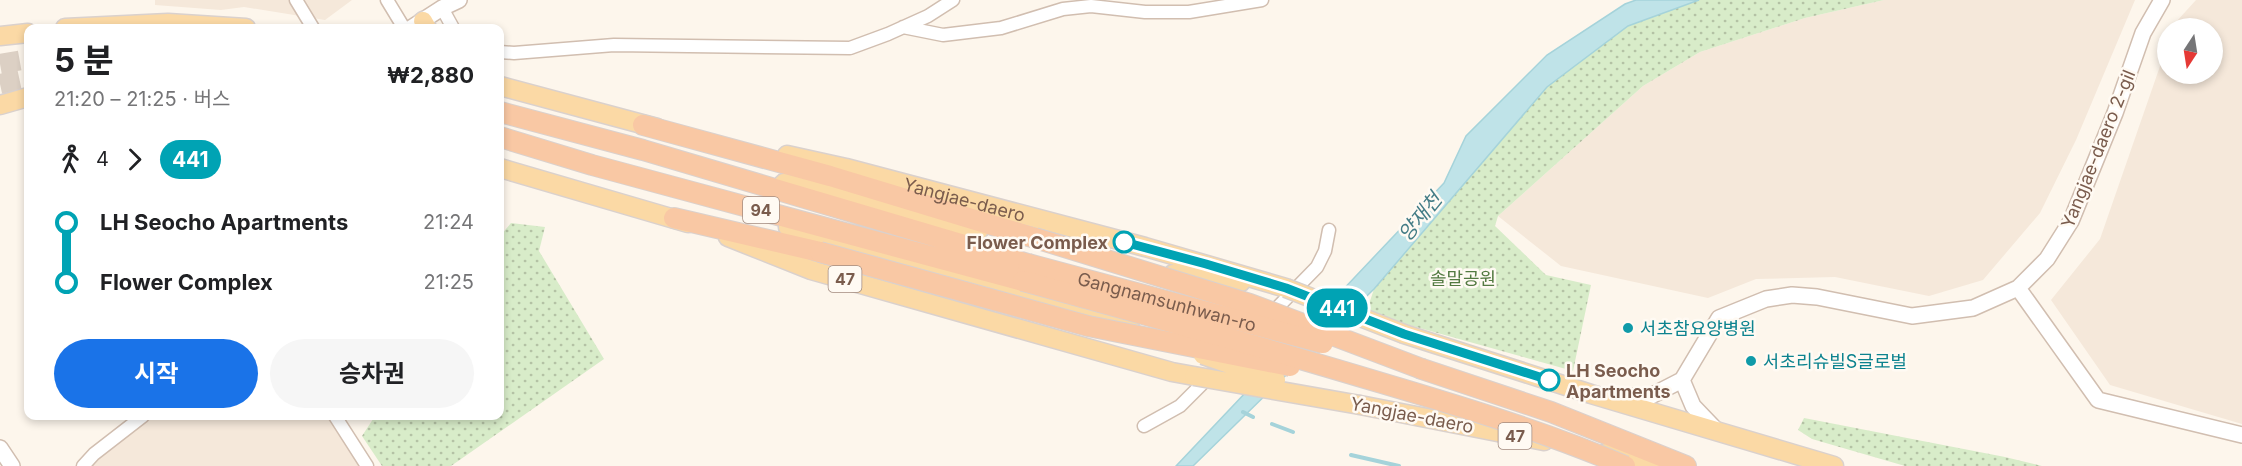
<!DOCTYPE html>
<html lang="ko">
<head>
<meta charset="utf-8">
<style>
	body { margin:0; font-family:Inter,"Noto Sans KR",sans-serif; background:#f6f6f6; color:#202124; height:100vh; display:flex; flex-direction:column; font-size:22px; white-space:nowrap }
	* { box-sizing:border-box; margin:0 }
	p { font-size:20px; color:#757577 }
	.icon { flex:none; width:33px; height:33px; fill:none; stroke:currentColor; stroke-width:2; stroke-linecap:round; stroke-linejoin:round }
	.map { position:relative; flex:1; overflow:hidden }
	.drawer { position:absolute; left:24px; top:24px; width:480px; height:396px; display:flex; flex-direction:column; background:#fff; border-radius:12px; box-shadow:0 3px 9px #0003 }
	.drawer>* { flex:none }
	.badge { padding:0 12px; border-radius:20px; font-size:21px; line-height:39px }
	.needle { width:39px; rotate:192deg }
	.tools { position:absolute; left:2157px; top:18px; display:grid; gap:12px }
	.tools a { display:grid; place-items:center; width:66px; height:66px; border-radius:50%; background:#fff; box-shadow:0 3px 9px #0003; font-size:30px }
	.map>.badge { position:absolute; translate:-50% -50%; box-shadow:0 0 0 3px #fff }
	.legs { display:flex; align-items:center; gap:9px; height:66px; padding:0 30px; font-size:20px }
	.legs p { margin-inline-start:auto }
	.headline { display:flex; align-items:center; justify-content:space-between; height:102px; padding:0 30px }
	h1 { font-size:33px; font-weight:700; line-height:45px }
	.action { display:flex; gap:12px; margin-top:auto; padding:12px 30px }
	.action a { flex:1; height:69px; border-radius:36px; background:#1a73e8; color:#fff; font-size:24px; font-weight:700; line-height:69px; text-align:center }
	.action a+a { background:#f6f6f6; color:#202124 }
	ul { padding:0 30px; list-style:none }
	li { display:flex; align-items:center; gap:21px; height:60px; font-size:22px }
	li i { display:grid; place-items:center; width:9px; height:100%; margin:0 8px; background:currentColor }
	li i::after { content:''; width:15px; height:15px; margin:-8px; border:4px solid; border-radius:50%; background:#fff }
	li p { margin-inline-start:auto }
	li:first-child i { background:linear-gradient(#0000 50%,currentColor 0) }
	li:last-child i { background:linear-gradient(currentColor 50%,#0000 0) }
	.map>svg:first-child { display:block }
	.residential { fill:#f5e8da }
	.park { fill:url(#park-dots) }
	.water { fill:#bfe3e8; stroke:#a5d3da; stroke-width:1.5 }
	.lines { fill:none; stroke-linecap:round; stroke-linejoin:round }
	.stream { stroke:#a5d3da; stroke-width:4 }
	.trunk-tunnel { stroke:#dcd0c4; stroke-width:20; stroke-dasharray:20 10; stroke-linecap:butt }
	.minor-casing { stroke:#d1beb0; stroke-width:15 }
	.tertiary-casing { stroke:#d1beb0; stroke-width:18 }
	.primary-casing { stroke:#dad1cd; stroke-width:21 }
	.trunk-casing { stroke:#dad1cd; stroke-width:22 }
	.minor { stroke:#fff; stroke-width:12 }
	.tertiary { stroke:#fff; stroke-width:15 }
	.primary { stroke:#fbd9a5; stroke-width:18 }
	.trunk { stroke:#f9c8a4; stroke-width:20 }
	.primary-bridge-casing { stroke:#dad1cd; stroke-width:21; stroke-linecap:butt }
	.trunk-bridge-casing { stroke:#dad1cd; stroke-width:22; stroke-linecap:butt }
	.primary-bridge { stroke:#fbd9a5; stroke-width:18 }
	.trunk-bridge { stroke:#f9c8a4; stroke-width:20 }
	.line-1-casing { stroke:#fff; stroke-width:14 }
	.line-1 { stroke:#00a3b4; stroke-width:9 }
	.stop-1-dot { fill:#fff; stroke:#00a3b4; stroke-width:3 }
	.culture-dot { fill:#0f9aa8; stroke:#fffaf3; stroke-width:2 }
	.labels { text-anchor:middle; dominant-baseline:central; stroke-width:5; stroke-linejoin:round; paint-order:stroke }
	.shield { fill:#fffaf3; stroke:#a28b7f; stroke-width:1.5 }
	.shield-label { font-size:16px; font-weight:bold; fill:#7a5c4d }
	.street-label { font-size:18px; fill:#7a5c4d; stroke:#fffaf3 }
	.stop-label { font-size:18px; font-weight:bold; fill:#7a5c4d; stroke:#fffaf3; text-anchor:end }
	.park-label { font-size:18px; fill:#537a41; stroke:#fffaf3 }
	.culture-label { font-size:18px; fill:#0d838f; stroke:#fffaf3; text-anchor:start }
	.water-label { font-size:20px; font-style:italic; fill:#437c86; stroke:#fffaf3 }
</style>
</head>
<body>
<div class="map">
<svg width="2242" height="466" viewBox="0 0 2242 466">
	<defs>
		<pattern id="park-dots" width="8" height="8" patternUnits="userSpaceOnUse" patternTransform="scale(1.5)"><rect width="8" height="8" fill="#d8ecc9"/><path d="M2 2h.1M6 6h.1" fill="none" stroke="#b4c2a5" stroke-width="1.8" stroke-linecap="round"/></pattern>
	</defs>
	<rect width="100%" height="100%" fill="#fdf6ec"/>
	<path class="residential" d="M 155,0 L 352,0 L 325,20 L 244,7 L 221,10 L 155,5 Z
		M 1884,0 L 2135,0 L 2076,140 L 2040,213 L 1983,280 L 1929,296 L 1835,277 L 1756,279 L 1708,298 L 1561,266 L 1498,216 L 1643,86 L 1700,52 L 1805,18 Z
		M 2196,0 L 2242,0 L 2242,424 L 2110,385 L 2051,300 L 2100,239 L 2167,46 L 2168,74 L 2212,74 L 2212,28 L 2174,28 L 2176,22 Z
		M 143,416 L 334,416 L 365,466 L 87,466 Z"/>
	<path class="park" d="M 1699,0 L 1884,0 L 1805,18 L 1700,52 L 1643,86 L 1498,216 L 1495,226 L 1546,275 L 1591,285 L 1573,371 L 1366,313 L 1374,289 L 1547,87 L 1618,29 Z
		M 511,223 L 545,227 L 539,251 L 604,359 L 451,466 L 382,466 L 362,436 L 375,416 L 500,416 L 500,236 Z
		M 1804,418 L 2005,457 L 2042,466 L 1905,466 L 1812,439 L 1798,430 Z"/>
	<path class="water" d="M 1636,0 L 1699,0 L 1628,26 L 1547,87 L 1374,289 L 1193,466 L 1176,466 L 1444,183 L 1466,136 L 1547,55 L 1625,4 Z"/>
	<g class="lines">
		<path class="stream" d="M 1243,412 L 1253,417
			M 1272,424 L 1293,432
			M 1351,455 L 1399,466"/>
		<path class="trunk-tunnel" d="M 0,64 L 28,59
			M 0,84 L 28,78"/>
		<defs>
			<path id="minor" d="M 296,0 L 313,28
				M 387,0 L 404,28
				M 442,8 L 453,28
				M 903,27 L 943,35 L 1001,28 L 1063,9 L 1091,6 L 1145,12 L 1189,12 L 1262,0
				M 500,52 L 514,53 L 614,45 L 850,48 L 888,34 L 928,16 L 953,0
				M 1270,315 L 1317,267 L 1325,251 L 1329,230
				M 335,416 L 367,466
				M 1144,426 L 1180,406 L 1212,374
				M 83,466 L 94,454 L 143,416"/>
			<path id="tertiary" d="M 411,28 L 442,8 L 459,0
				M 2018,288 L 2098,400 L 2242,435
				M 1682,380 L 1719,318 L 1766,299 L 1792,295 L 1817,297 L 1912,316 L 1973,308 L 2018,288 L 2047,259 L 2071,221 L 2115,113 L 2143,33 L 2162,0
				M 1682,380 L 1693,406 L 1717,431
				M 1611,395 L 1649,397 L 1682,380
				M 0,448 L 12,466"/>
			<g id="primary">
				<path d="M 423,21 L 427,28"/>
				<path d="M 65,28 L 168,23 L 246,28"/>
				<path d="M 0,36 L 28,33"/>
				<path d="M 500,86 L 657,128"/>
				<path d="M 0,105 L 28,97"/>
				<path id="s1" d="M 787,155 L 846,168 L 1145,247 L 1286,288"/>
				<path d="M 500,168 L 688,223"/>
				<path d="M 784,183 L 979,230"/>
				<path d="M 788,227 L 1084,311 L 1130,328"/>
				<path d="M 728,237 L 811,270 L 1172,372 L 1194,376"/>
				<path d="M 1173,274 L 1241,282"/>
				<path d="M 1404,334 L 1591,394 L 1834,466"/>
				<path d="M 1360,405 L 1544,441"/>
				<path d="M 1606,453 L 1670,466"/>
			</g>
			<path id="trunk" d="M 500,112 L 643,150 L 1028,264
				M 643,125 L 830,176 L 1035,238
				M 500,137 L 592,165 L 1023,281
				M 674,218 L 820,252
				M 1422,369 L 1551,412 L 1686,466"/>
		</defs>
		<use href="#minor" class="minor-casing"/>
		<use href="#tertiary" class="tertiary-casing"/>
		<use href="#primary" class="primary-casing"/>
		<use href="#trunk" class="trunk-casing"/>
		<use href="#minor" class="minor"/>
		<use href="#tertiary" class="tertiary"/>
		<use href="#primary" class="primary"/>
		<use href="#trunk" class="trunk"/>
		<defs>
			<path id="primary-bridge" d="M 1286,288 L 1404,334
				M 1203,355 L 1276,380
				M 1194,376 L 1360,405"/>
			<g id="trunk-bridge">
				<path d="M 1035,238 L 1250,304 L 1422,369"/>
				<path d="M 820,252 L 1088,326 L 1290,366"/>
				<path id="s2" d="M 1028,264 L 1323,343"/>
				<path d="M 1023,281 C 1144,314 1265,348 1385,384 C 1466,408 1548,433 1625,466"/>
			</g>
		</defs>
		<use href="#primary-bridge" class="primary-bridge-casing"/>
		<use href="#trunk-bridge" class="trunk-bridge-casing"/>
		<use href="#primary-bridge" class="primary-bridge"/>
		<use href="#trunk-bridge" class="trunk-bridge"/>
	</g>
	<g class="lines">
		<defs>
			<path id="line-1" d="M 1124,242 L 1206,264 L 1286,288 L 1404,334 L 1549,380"/>
		</defs>
		<use href="#line-1" class="line-1-casing"/>
		<use href="#line-1" class="line-1"/>
	</g>
	<g class="stop-1-dot">
		<circle cx="1124" cy="242" r="10"/>
		<circle cx="1549" cy="380" r="10"/>
	</g>
	<g class="culture-dot">
		<circle cx="1628" cy="328" r="6"/>
		<circle cx="1751" cy="361" r="6"/>
	</g>
	<g class="labels">
		<g class="shield">
			<rect x="743" y="197" width="36" height="26" rx="4.5"/>
			<rect x="828.5" y="266" width="33" height="26" rx="4.5"/>
			<rect x="1498.5" y="423" width="33" height="26" rx="4.5"/>
		</g>
		<g class="shield-label">
			<text x="761" y="210">94</text>
			<text x="845" y="279">47</text>
			<text x="1515" y="436">47</text>
		</g>
		<g class="street-label">
			<text transform="translate(2098 149) rotate(-68)">Yangjae-daero 2-gil</text>
			<text stroke="none"><textPath href="#s1" startOffset="183">Yangjae-daero</textPath></text>
			<text stroke="none"><textPath href="#s2" startOffset="144">Gangnamsunhwan-ro</textPath></text>
			<text transform="translate(1412 415) rotate(11)">Yangjae-daero</text>
		</g>
		<g class="stop-label">
			<text x="1108" y="242">Flower Complex</text>
			<text x="1566" y="370" text-anchor="start">LH Seocho<tspan x="1566" dy="21">Apartments</tspan></text>
		</g>
		<g class="park-label">
			<text x="1463" y="278">솔말공원</text>
		</g>
		<g class="culture-label">
			<text x="1640" y="328">서초참요양병원</text>
			<text x="1763" y="361">서초리슈빌S글로벌</text>
		</g>
		<g class="water-label">
			<text transform="translate(1420 217) rotate(-51)">양재천</text>
		</g>
	</g>
</svg>
<div class="tools">
<a><svg class="needle" viewBox="-14 -14 28 28"><path d="M0-13l5 13h-10z" fill="#e53935"/><path d="M0 13l5-13h-10z" fill="#757577"/></svg></a>
</div>
<b class="badge" style="left:1337px;top:308px;background:#00a3b4;color:#fff">441</b>
<section class="drawer">
<div class="headline"><div><h1>5 분</h1><p>21:20 – 21:25 · 버스</p></div><b>₩2,880</b></div>
<div class="legs"><svg class="icon" aria-label="walk" viewBox="0 0 24 24"><circle cx="13" cy="4" r="2"/><path d="M13 8l-2 6 4 7M11 14l-3 7M7 12l3-4h3l4 4"/></svg>4<svg class="icon" aria-label="forward" viewBox="0 0 24 24"><path d="M9 5l7 7-7 7"/></svg><b class="badge" style="background:#00a3b4;color:#fff">441</b></div>
<ul>
<li><i style="color:#00a3b4"></i><b>LH Seocho Apartments</b><p>21:24</p></li>
<li><i style="color:#00a3b4"></i><b>Flower Complex</b><p>21:25</p></li>
</ul>
<div class="action"><a>시작</a><a>승차권</a></div>
</section>
</div>
</body>
</html>
